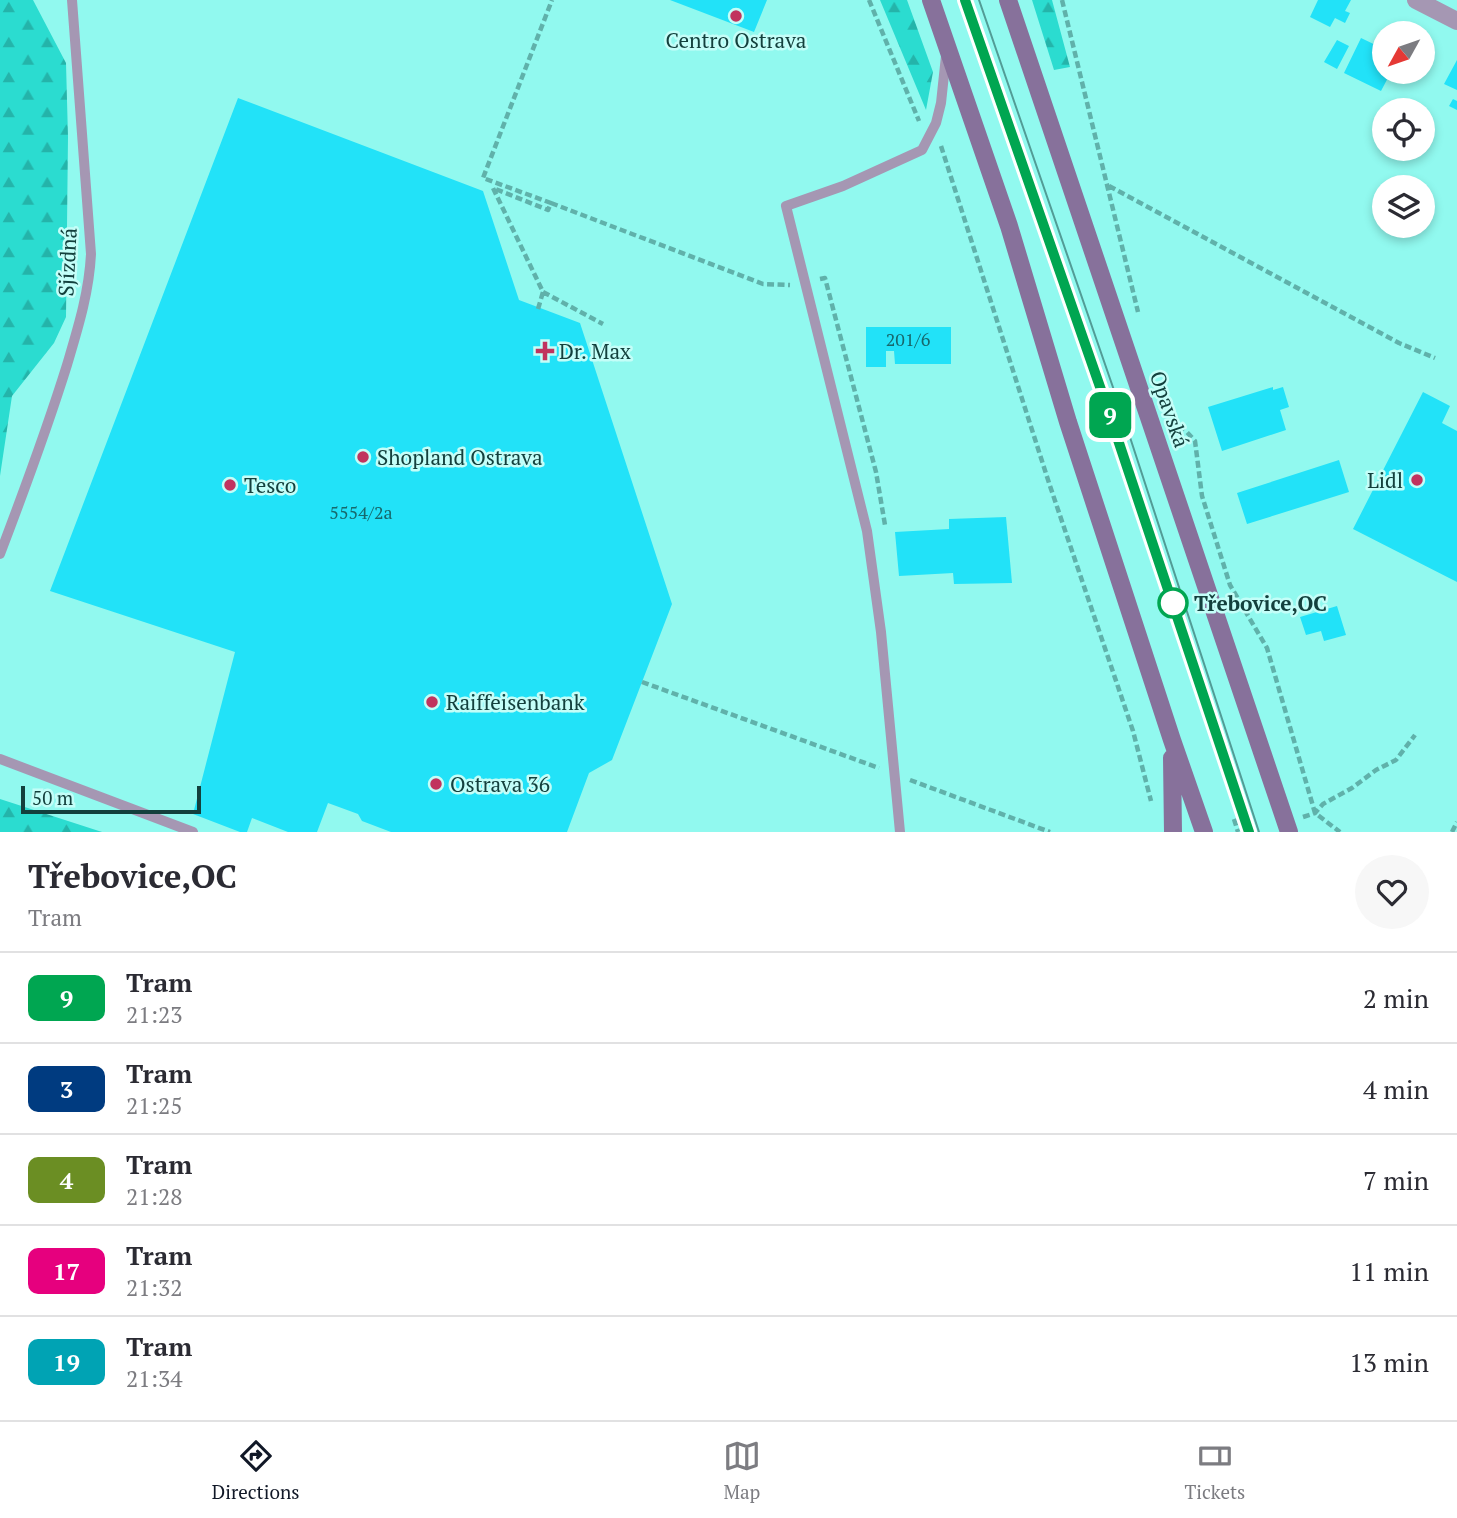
<!DOCTYPE html>
<html lang="en">
<head>
<meta charset="utf-8">
<style>
	body { margin:0; font-family:"PT Serif",serif; background:#f7f7f7; color:#2b2b33; height:100vh; display:flex; flex-direction:column; font-size:26px; white-space:nowrap }
	* { box-sizing:border-box; margin:0 }
	p { font-size:23px; color:#7c7c81 }
	.icon { flex:none; width:38px; height:38px; fill:none; stroke:currentColor; stroke-width:2; stroke-linecap:round; stroke-linejoin:round }
	.map { position:relative; height:832px; overflow:hidden }
	.drawer { display:flex; flex-direction:column; background:#fff; flex:1 }
	.drawer>* { flex:none }
	.badge { padding:0 14px; border-radius:10px; font-size:24px; line-height:46px }
	.needle { width:46px; rotate:230deg }
	.fabs { position:absolute; left:1372px; top:21px; display:grid; gap:14px }
	.fabs a { display:grid; place-items:center; width:63px; height:63px; border-radius:50%; background:#fff; box-shadow:0 4px 10px #0003; font-size:35px }
	.scale { position:absolute; left:21px; bottom:18px; width:180px; box-sizing:border-box; padding-left:7px; border:4px solid #13403d; border-top:0; font-size:19px; line-height:24px; white-space:nowrap; color:#13403d; -webkit-text-stroke:5px #c4fef8; paint-order:stroke }
	.map>.badge { position:absolute; translate:-50% -50%; box-shadow:0 0 0 4px #fff }
	.round { display:grid; place-items:center; flex:none; width:74px; height:74px; border-radius:37px; background:#f7f7f7 }
	.summary { display:flex; align-items:center; justify-content:space-between; height:119px; padding:0 28px }
	h1 { font-size:33px; font-weight:800; line-height:52px }
	ul { padding:0; list-style:none }
	li { display:flex; align-items:center; gap:21px; height:91px; padding:0 28px; border-top:2px solid #e1e1e2 }
	li div { flex:1 }
	li b { display:block; font-size:26px }
	li em { font-style:normal }
	li .badge { min-width:77px; font-weight:700; text-align:center }
	.tabs { display:flex; justify-content:space-around; align-items:center; height:98px; border-top:2px solid #e1e1e2; background:#fff; font-size:19px; color:#7c7c81 }
	.tabs a { display:grid; justify-items:center; gap:4px }
	.tabs .on { color:#111827 }
	.map>svg:first-child { display:block }
	.forest { fill:url(#forest-firs) }
	.building { fill:#22e2f8 }
	.lines { fill:none; stroke-linecap:round; stroke-linejoin:round }
	.path { stroke:#60b1aa; stroke-width:4.5; stroke-dasharray:7 3.5; stroke-linecap:butt }
	.service { stroke:#a597b3; stroke-width:10 }
	.minor { stroke:#a597b3; stroke-width:18 }
	.secondary { stroke:#87719b; stroke-width:18 }
	.tram { stroke:#529c96; stroke-width:2 }
	.line-casing { stroke:#fff; stroke-width:16 }
	.line { stroke:#00a651; stroke-width:10 }
	.poi-dot { fill:#c1335e; stroke:#c4fef8; stroke-width:2.5 }
	.stop-dot { fill:#fff; stroke:#00a651; stroke-width:3.5 }
	.labels { text-anchor:middle; dominant-baseline:central; stroke-width:5; stroke-linejoin:round; paint-order:stroke }
	.number-label { font-size:18px; fill:#17686c }
	.poi-label { font-size:21px; fill:#13403d; stroke:#c4fef8; text-anchor:start }
	.street-label { font-size:21px; fill:#13403d; stroke:#c4fef8 }
	.stop-label { font-size:21px; font-weight:bold; fill:#13403d; stroke:#c4fef8; text-anchor:start }
</style>
</head>
<body>
<div class="map">
<svg width="1457" height="832" viewBox="0 0 1457 832">
	<defs>
		<pattern id="forest-firs" width="22" height="20" patternUnits="userSpaceOnUse" patternTransform="scale(1.75)"><rect width="22" height="20" fill="#2bdcd0"/><path d="M5 1l3.5 6h-7zM16 11l3.5 6h-7z" fill="#24b4aa"/></pattern>
	</defs>
	<rect width="100%" height="100%" fill="#91f9ef"/>
	<path class="forest" d="M 0,0 L 33,0 L 66,63 L 68,137 L 66,317 L 54,343 L 12,396 L 0,476 Z
		M 880,0 L 907,0 L 933,72 L 926,110 Z
		M 1032,0 L 1052,0 L 1070,67 L 1054,70 Z
		M 0,799 L 102,832 L 0,832 Z"/>
	<path class="building" d="M 670,0 L 767,0 L 754,32 Z
		M 1318,0 L 1351,0 L 1345,11 L 1350,13 L 1345,23 L 1335,18 L 1330,27 L 1310,17 Z
		M 1361,38 L 1384,49 L 1384,72 L 1391,72 L 1381,91 L 1344,73 Z
		M 1337,40 L 1349,46 L 1337,69 L 1324,62 Z
		M 1457,60 L 1457,90 L 1444,84 Z
		M 238,98 L 483,191 L 519,300 L 580,323 L 672,604 L 612,760 L 589,773 L 567,832 L 391,832 L 362,821 L 358,814 L 328,803 L 317,832 L 288,832 L 252,818 L 247,832 L 240,832 L 193,814 L 235,652 L 50,591 Z
		M 1453,99 L 1457,101 L 1457,110 L 1449,106 Z
		M 866,327 L 951,327 L 951,364 L 895,364 L 894,351 L 886,351 L 886,367 L 866,367 Z
		M 1273,387 L 1273,390 L 1283,387 L 1289,407 L 1280,410 L 1286,430 L 1222,451 L 1208,407 Z
		M 1423,392 L 1450,406 L 1442,423 L 1457,431 L 1457,582 L 1353,529 Z
		M 1339,460 L 1349,492 L 1247,524 L 1237,493 Z
		M 1006,517 L 1012,583 L 954,584 L 953,573 L 899,576 L 895,532 L 949,529 L 949,519 Z
		M 1337,606 L 1346,635 L 1324,641 L 1321,631 L 1306,635 L 1300,617 Z"/>
	<g class="lines">
		<path class="path" d="M 869,0 L 919,121
			M 1062,0 L 1138,312
			M 941,146 L 1050,486 L 1133,731 L 1151,801
			M 1109,186 L 1399,343 L 1435,358
			M 551,203 L 763,284 L 790,285
			M 820,279 L 825,278 L 876,472 L 885,525
			M 543,292 L 603,324
			M 538,309 L 543,292 L 493,188 L 548,210 L 551,203 L 483,178 L 552,0
			M 1169,407 L 1176,420 L 1195,441 L 1202,496 L 1230,585 L 1267,648 L 1315,813 L 1340,832
			M 642,682 L 879,768
			M 910,780 L 1050,832
			M 1303,817 L 1315,813 L 1323,804 L 1352,788 L 1376,770 L 1396,760 L 1415,735
			M 1234,819 L 1238,832
			M 1452,832 L 1457,822"/>
		<path class="service" d="M 0,554 C 24,491 47,429 67,365 C 78,328 89,293 91,254 L 72,0
			M 0,759 L 193,832
			M 900,832 L 881,632 L 867,531 L 786,206 L 843,186 L 922,150 L 936,123 L 941,103 L 946,56"/>
		<path class="minor" d="M 1416,0 L 1457,21"/>
		<path class="secondary" d="M 931,0 L 1009,226 L 1068,422 L 1172,740 L 1204,832
			M 1008,0 L 1289,832
			M 1172,758 L 1173,832"/>
		<path class="tram" d="M 965,0 L 1114,425 L 1249,832
			M 979,0 L 1125,422 L 1259,832"/>
	</g>
	<g class="lines">
		<defs>
			<path id="line" d="M 965,0 L 1106,404 L 1249,832"/>
		</defs>
		<use href="#line" class="line-casing"/>
		<use href="#line" class="line"/>
	</g>
	<g class="poi-dot">
		<circle cx="736" cy="16" r="7"/>
		<path d="M541.5 340.5h7v7h7v7h-7v7h-7v-7h-7v-7h7z"/>
		<circle cx="363" cy="457" r="7"/>
		<circle cx="1417" cy="480" r="7"/>
		<circle cx="230" cy="485" r="7"/>
		<circle cx="432" cy="702" r="7"/>
		<circle cx="436" cy="784" r="7"/>
	</g>
	<circle class="stop-dot" cx="1173" cy="603" r="14"/>
	<g class="labels">
		<g class="number-label">
			<text x="908" y="339">201/6</text>
			<text x="361" y="512">5554/2a</text>
		</g>
		<g class="poi-label">
			<text x="736" y="40" text-anchor="middle">Centro Ostrava</text>
			<text x="559" y="351">Dr. Max</text>
			<text x="377" y="457">Shopland Ostrava</text>
			<text x="1403" y="480" text-anchor="end">Lidl</text>
			<text x="244" y="485">Tesco</text>
			<text x="446" y="702">Raiffeisenbank</text>
			<text x="450" y="784">Ostrava 36</text>
		</g>
		<g class="street-label">
			<text transform="translate(67 262) rotate(-87)">Sjízdná</text>
			<text transform="translate(1170 409) rotate(71)">Opavská</text>
		</g>
		<g class="stop-label">
			<text x="1194" y="603">Třebovice,OC</text>
		</g>
	</g>
</svg>
<div class="fabs">
<a><svg class="needle" viewBox="-14 -14 28 28"><path d="M0-13l5 13h-10z" fill="#e53935"/><path d="M0 13l5-13h-10z" fill="#7c7c81"/></svg></a>
<a><svg class="icon" aria-label="locate" viewBox="0 0 24 24"><circle cx="12" cy="12" r="6"/><path d="M12 2v4M12 18v4M2 12h4M18 12h4"/></svg></a>
<a><svg class="icon" aria-label="layers" viewBox="0 0 24 24"><path d="M12 4l9 5-9 5-9-5zM3 14l9 5 9-5"/></svg></a>
</div>
<div class="scale">50 m</div>
<b class="badge" style="left:1110px;top:415px;background:#00a651;color:#fff">9</b>
</div>
<section class="drawer">
<div class="summary"><div><h1>Třebovice,OC</h1><p>Tram</p></div><a class="round"><svg class="icon" aria-label="heart" viewBox="0 0 24 24"><path d="M12 20l-8-8c-3-5 5-10 8-4 3-6 11-1 8 4z"/></svg></a></div>
<ul>
<li><span class="badge" style="background:#00a651;color:#fff">9</span><div><b>Tram</b><p>21:23</p></div><em>2 min</em></li>
<li><span class="badge" style="background:#003b80;color:#fff">3</span><div><b>Tram</b><p>21:25</p></div><em>4 min</em></li>
<li><span class="badge" style="background:#6b8e23;color:#fff">4</span><div><b>Tram</b><p>21:28</p></div><em>7 min</em></li>
<li><span class="badge" style="background:#e6007e;color:#fff">17</span><div><b>Tram</b><p>21:32</p></div><em>11 min</em></li>
<li><span class="badge" style="background:#00a3b4;color:#fff">19</span><div><b>Tram</b><p>21:34</p></div><em>13 min</em></li>
</ul>
</section>
<nav class="tabs">
<a class="on"><svg class="icon" aria-label="directions" viewBox="0 0 24 24"><path d="M12 3l9 9-9 9-9-9zM9 14v-3h6M13 9l2 2-2 2"/></svg>Directions</a>
<a><svg class="icon" aria-label="map" viewBox="0 0 24 24"><path d="M3 6l6-2 6 2 6-2v14l-6 2-6-2-6 2zM9 4v14M15 6v14"/></svg>Map</a>
<a><svg class="icon" aria-label="tickets" viewBox="0 0 24 24"><path d="M3 7h18v10H3zM15 7v10"/></svg>Tickets</a>
</nav>
</body>
</html>
